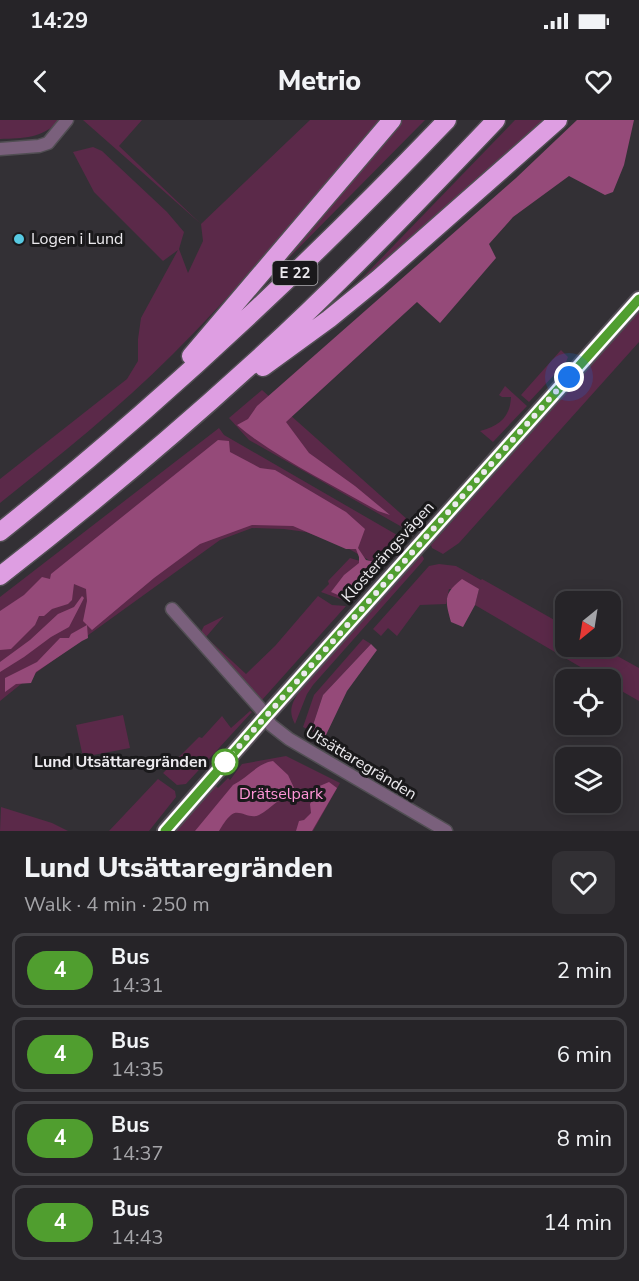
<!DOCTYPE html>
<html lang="en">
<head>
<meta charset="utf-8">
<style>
	body { margin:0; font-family:"Nunito Sans",sans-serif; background:#323034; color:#f1f3f6; height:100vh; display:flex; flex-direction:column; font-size:22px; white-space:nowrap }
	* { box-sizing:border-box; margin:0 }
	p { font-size:20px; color:#a4a4a8 }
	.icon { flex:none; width:33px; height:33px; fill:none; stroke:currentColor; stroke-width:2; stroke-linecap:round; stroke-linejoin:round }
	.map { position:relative; height:711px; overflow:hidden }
	.panel { display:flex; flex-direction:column; background:#262428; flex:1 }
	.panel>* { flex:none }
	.badge { padding:0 12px; border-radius:20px; font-size:21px; line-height:39px }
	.needle { width:39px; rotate:210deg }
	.tools { position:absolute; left:555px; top:471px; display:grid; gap:12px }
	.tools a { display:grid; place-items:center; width:66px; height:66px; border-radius:12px; background:#262428; box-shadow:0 3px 15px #0003,0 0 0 2px #424145; font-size:30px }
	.you { position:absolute; width:30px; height:30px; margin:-15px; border:4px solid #fff; border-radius:50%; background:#1a73e8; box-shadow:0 0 0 9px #1a73e833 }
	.map>.badge { position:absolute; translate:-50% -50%; box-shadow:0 0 0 3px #fff }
	.round { display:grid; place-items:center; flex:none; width:63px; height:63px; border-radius:12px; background:#323034 }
	.overview { display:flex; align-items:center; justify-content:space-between; height:102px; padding:0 24px }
	h1 { font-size:28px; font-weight:800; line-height:45px }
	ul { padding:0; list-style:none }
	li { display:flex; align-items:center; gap:18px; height:75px; margin:0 12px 9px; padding:0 12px; border:3px solid #424145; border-radius:12px }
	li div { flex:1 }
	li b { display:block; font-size:22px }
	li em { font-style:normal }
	li .badge { min-width:66px; font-weight:700; text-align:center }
	.status { display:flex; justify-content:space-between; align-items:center; height:42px; padding:0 30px; background:#262428; direction:ltr }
	.status svg { height:16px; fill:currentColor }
	header { display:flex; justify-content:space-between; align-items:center; height:78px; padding:0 24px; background:#262428; font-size:27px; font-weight:800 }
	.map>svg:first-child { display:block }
	.green { fill:#5b2949 }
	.forest { fill:#954a79 }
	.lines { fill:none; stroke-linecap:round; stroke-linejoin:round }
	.minor-casing { stroke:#514e53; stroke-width:15 }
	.tertiary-casing { stroke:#514e53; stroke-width:18 }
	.motorway-casing { stroke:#514e53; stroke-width:21 }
	.minor { stroke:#7a607c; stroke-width:12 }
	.tertiary { stroke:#7a607c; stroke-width:15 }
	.motorway { stroke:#de9ee2; stroke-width:18 }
	.line-casing { stroke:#fff; stroke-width:14 }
	.line { stroke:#509e2f; stroke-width:9 }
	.walk { stroke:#eceaee; stroke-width:6; stroke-dasharray:0 10.8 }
	.poi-dot { fill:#57c9e2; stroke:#1a191b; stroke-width:2 }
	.stop-dot { fill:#fff; stroke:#509e2f; stroke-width:3 }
	.labels { text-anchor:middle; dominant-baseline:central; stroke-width:6; stroke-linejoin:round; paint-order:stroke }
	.shield { fill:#1a191b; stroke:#adabaf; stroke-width:1.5 }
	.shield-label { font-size:15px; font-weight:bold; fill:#eceaee }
	.poi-label { font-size:16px; fill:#eceaee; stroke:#1a191b; text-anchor:start }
	.street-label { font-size:16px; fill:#eceaee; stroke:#1a191b }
	.stop-label { font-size:16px; font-weight:bold; fill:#eceaee; stroke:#1a191b; text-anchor:end }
	.park-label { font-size:16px; fill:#ff96d7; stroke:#1a191b }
</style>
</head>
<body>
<div class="status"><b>14:29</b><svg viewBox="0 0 49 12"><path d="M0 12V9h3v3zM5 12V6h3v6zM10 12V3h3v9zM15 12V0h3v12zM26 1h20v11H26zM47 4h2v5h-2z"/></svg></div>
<header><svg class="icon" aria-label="back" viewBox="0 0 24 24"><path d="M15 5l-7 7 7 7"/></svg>Metrio<svg class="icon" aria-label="heart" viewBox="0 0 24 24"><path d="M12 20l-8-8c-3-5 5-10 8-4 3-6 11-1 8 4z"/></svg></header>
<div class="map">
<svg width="639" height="711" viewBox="0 0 639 711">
	<rect width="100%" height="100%" fill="#333035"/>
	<path class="green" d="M 0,0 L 59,0 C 43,19 23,18 0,19 Z
		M 83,0 L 142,0 L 119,26 L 201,104 L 310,0 L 383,0 C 315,79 247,160 173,234 C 119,288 59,336 0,383 L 0,359 L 127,259 L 138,241 L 138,219 L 141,198 L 178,130 L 163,141 L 94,72 L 73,32 L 93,27 L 102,31 L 167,92 L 184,112 L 179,129 L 188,153 L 203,121 L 201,104 Z
		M 402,0 L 425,0 L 266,161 Z
		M 515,0 L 546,0 L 340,181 Z
		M 639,192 L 639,222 L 459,423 L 443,434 L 432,428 L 431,425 Z
		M 561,230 L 568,237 L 566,242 L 529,282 L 521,275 Z
		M 505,266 L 527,286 L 493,322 L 480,311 C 499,306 510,298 511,277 L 502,277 L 499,275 Z
		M 262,270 L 417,408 L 412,413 L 409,411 L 249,320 L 229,298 Z
		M 219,308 L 224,315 L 404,419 L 381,447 L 342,425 L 306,412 L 284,409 L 252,408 L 220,420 L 26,560 L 0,581 L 0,477 Z
		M 422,435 L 424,439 L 422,442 L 313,565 L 307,574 L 295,604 C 287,590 293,580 302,568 Z
		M 350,438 L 373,445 L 377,451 L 351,483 L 321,472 L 329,464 L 328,461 Z
		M 439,444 L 456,446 L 481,460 L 482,459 L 565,506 L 566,526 L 601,527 L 639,548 L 639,581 L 611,565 L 610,560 L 601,559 L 475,485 L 479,469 L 449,469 L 446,484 L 420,485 L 397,516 L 388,508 L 381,516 L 373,509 L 429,446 Z
		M 318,476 L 332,485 L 346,486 L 262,580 L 200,514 L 204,506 L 224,496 L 206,517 L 246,554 L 275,526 Z
		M 363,519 L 371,524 L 323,575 L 311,611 L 303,607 L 314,575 Z
		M 250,591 L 252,592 L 186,664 L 177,665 L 163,653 L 199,617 L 202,618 L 222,596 L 231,608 Z
		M 123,595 L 130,628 L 83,637 L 76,605 Z
		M 286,636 L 340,663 L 313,711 L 175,711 L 215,665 L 218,668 L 228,658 L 230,660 L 242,644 Z
		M 158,659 L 175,671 L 176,677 L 149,711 L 109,711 Z
		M 1,687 L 52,703 L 68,711 L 0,711 Z"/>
	<path class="forest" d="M 577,0 L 634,0 L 624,45 L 613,72 L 605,75 L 569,56 L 513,97 L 489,124 L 496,138 L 440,203 L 417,182 L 286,302 L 309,333 L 355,366 L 390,395 L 378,391 C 333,365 276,338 237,305 L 248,299 L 257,286 L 516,58 Z
		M 218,320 L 229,321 L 230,332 L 260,348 L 275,350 L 346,392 L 365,409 L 358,428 L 366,440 L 380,443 L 378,451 L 350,480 L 331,472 L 344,455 L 359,443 L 359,437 L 356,429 L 346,429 L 293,406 L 252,405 L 200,424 L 154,458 L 92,510 L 87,505 L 88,518 L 82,521 L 36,552 L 31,563 L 16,564 L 5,572 L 5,558 L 37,542 L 60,518 L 69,518 L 71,514 L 87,505 L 83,501 L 87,481 L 86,469 L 74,464 L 72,480 L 68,484 L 52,489 L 44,496 L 39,496 L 35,505 L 11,529 L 0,530 L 0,491 L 24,475 L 42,457 L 50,459 L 51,454 Z
		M 462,459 L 479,469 L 475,485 L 463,507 L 451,502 C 445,480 443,474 462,459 Z
		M 82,476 L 84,478 L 69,507 L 51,517 L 24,537 L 0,552 L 0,542 L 30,520 L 58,494 L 74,487 Z
		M 371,524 L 377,530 L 347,571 L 325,617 L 311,611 L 323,575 Z
		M 273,641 L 288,655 L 295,670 C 281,676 272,688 259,695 C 249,700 239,688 231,695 C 226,699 222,706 219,711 L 195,711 L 233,665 C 247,658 258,643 273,641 Z
		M 329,662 L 337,668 L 312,711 L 296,711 L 299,701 L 304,700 L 311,693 L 310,684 L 315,676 L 315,668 Z"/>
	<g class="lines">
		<defs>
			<path id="minor" d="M 0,29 L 39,26 L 48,23 L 67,0
				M 172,489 L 260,588 L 271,605 L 289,619 L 446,711"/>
			<path id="tertiary" d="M 165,711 L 265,597 L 639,179"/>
			<path id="motorway" d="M 191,236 L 392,0
				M 263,247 L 329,199 L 378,159 L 558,0
				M 0,412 C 159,285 306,147 447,0
				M 0,456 C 86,389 170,319 251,245 C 337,167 416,84 496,0"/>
		</defs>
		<use href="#minor" class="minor-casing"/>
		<use href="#tertiary" class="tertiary-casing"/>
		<use href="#motorway" class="motorway-casing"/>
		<use href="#minor" class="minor"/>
		<use href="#tertiary" class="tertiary"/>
		<use href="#motorway" class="motorway"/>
	</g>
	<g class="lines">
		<defs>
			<path id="line" d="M 165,711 L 265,597 L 639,179"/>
		</defs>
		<use href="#line" class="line-casing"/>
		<use href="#line" class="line"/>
		<path class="walk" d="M 225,642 L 569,257"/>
	</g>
	<circle class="poi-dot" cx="19" cy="119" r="6"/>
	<circle class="stop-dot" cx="225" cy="642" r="12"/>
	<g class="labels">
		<rect class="shield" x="272.5" y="141" width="45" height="24" rx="4.5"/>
		<g class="shield-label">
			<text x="295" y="153">E 22</text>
		</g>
		<g class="poi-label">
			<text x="31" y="119">Logen i Lund</text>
		</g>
		<g class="street-label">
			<text transform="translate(388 432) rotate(-48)">Klosterängsvägen</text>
			<text transform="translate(361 643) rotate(31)">Utsättaregränden</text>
		</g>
		<g class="stop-label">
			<text x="207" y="642">Lund Utsättaregränden</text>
		</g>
		<g class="park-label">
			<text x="281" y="674">Drätselpark</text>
		</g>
	</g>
</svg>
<div class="tools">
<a><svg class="needle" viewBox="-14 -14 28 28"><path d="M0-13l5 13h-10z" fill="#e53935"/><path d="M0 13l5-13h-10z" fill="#a4a4a8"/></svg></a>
<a><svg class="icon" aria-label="locate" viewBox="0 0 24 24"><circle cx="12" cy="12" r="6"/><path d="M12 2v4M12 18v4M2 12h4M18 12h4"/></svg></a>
<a><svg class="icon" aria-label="layers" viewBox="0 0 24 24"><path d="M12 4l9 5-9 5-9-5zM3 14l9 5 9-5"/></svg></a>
</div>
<div class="you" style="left:569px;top:257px"></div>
</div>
<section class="panel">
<div class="overview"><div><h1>Lund Utsättaregränden</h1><p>Walk · 4 min · 250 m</p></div><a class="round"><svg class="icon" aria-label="heart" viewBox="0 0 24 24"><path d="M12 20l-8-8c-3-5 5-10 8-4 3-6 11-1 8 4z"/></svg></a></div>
<ul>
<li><span class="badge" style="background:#509e2f;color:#fff">4</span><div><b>Bus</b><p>14:31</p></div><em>2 min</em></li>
<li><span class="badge" style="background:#509e2f;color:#fff">4</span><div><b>Bus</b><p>14:35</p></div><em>6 min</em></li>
<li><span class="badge" style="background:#509e2f;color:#fff">4</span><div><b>Bus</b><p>14:37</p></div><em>8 min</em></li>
<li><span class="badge" style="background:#509e2f;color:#fff">4</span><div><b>Bus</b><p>14:43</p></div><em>14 min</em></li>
</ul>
</section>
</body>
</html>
